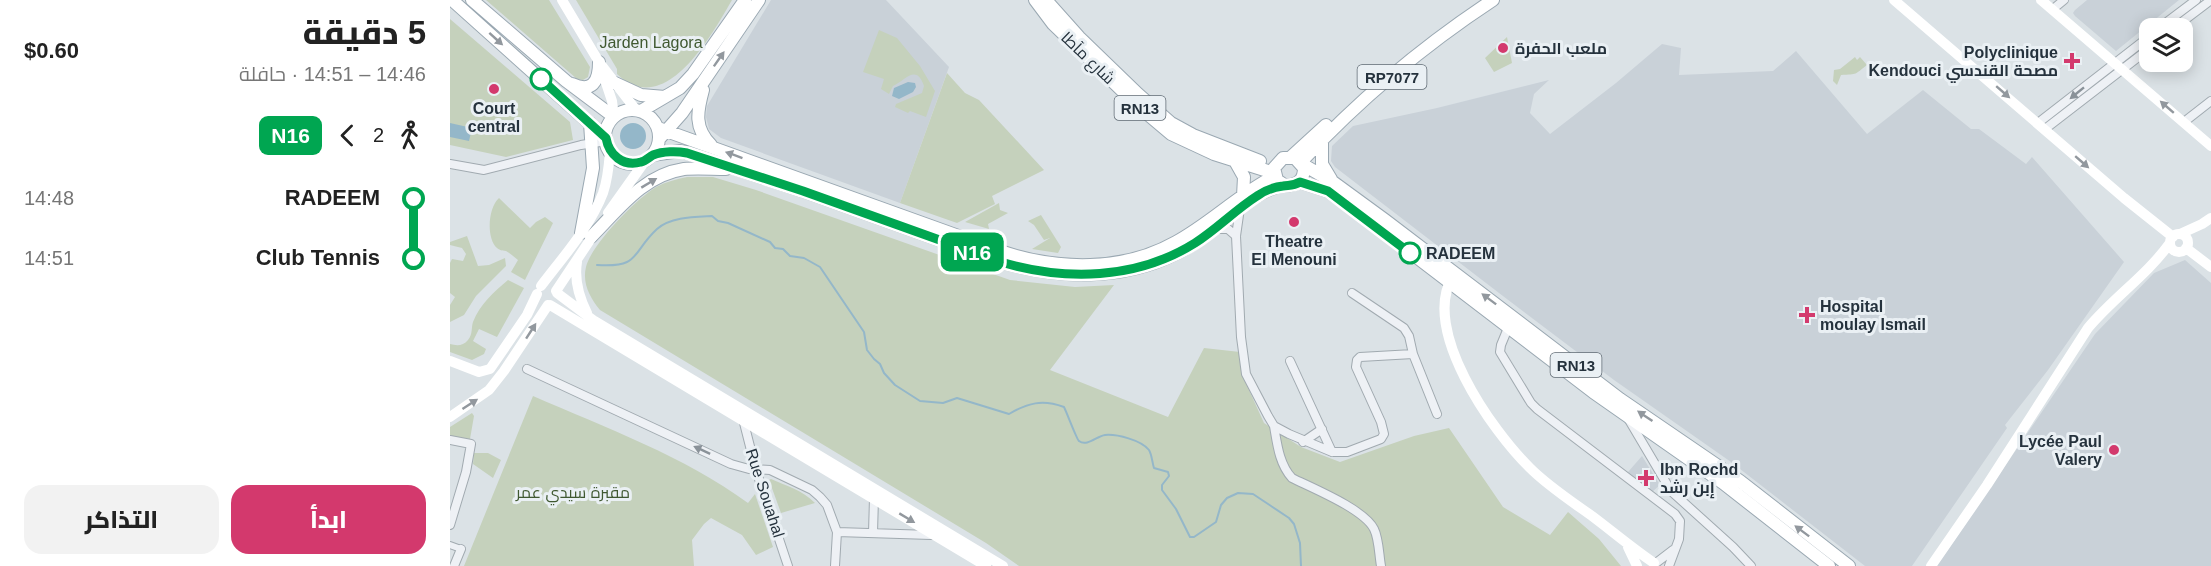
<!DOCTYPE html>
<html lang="ar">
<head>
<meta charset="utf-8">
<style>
	body { margin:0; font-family:Helvetica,Cairo,sans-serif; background:#f2f2f2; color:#222; direction:rtl; height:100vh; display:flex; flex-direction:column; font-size:22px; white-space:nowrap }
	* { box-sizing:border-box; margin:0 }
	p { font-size:20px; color:#767676 }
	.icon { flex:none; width:33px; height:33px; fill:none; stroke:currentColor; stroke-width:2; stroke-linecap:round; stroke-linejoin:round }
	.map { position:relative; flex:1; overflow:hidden; direction:ltr }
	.side { display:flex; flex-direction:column; background:#fff; width:450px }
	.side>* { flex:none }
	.badge { padding:0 12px; border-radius:9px; font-size:21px; line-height:39px }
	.buttons { position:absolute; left:1689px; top:18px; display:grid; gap:12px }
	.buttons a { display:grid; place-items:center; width:54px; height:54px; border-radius:12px; background:#fff; box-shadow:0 3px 15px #0003; font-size:30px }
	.map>.badge { position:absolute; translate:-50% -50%; box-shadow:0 0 0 3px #fff }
	.legs { display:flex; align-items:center; gap:9px; height:66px; padding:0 24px; font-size:20px }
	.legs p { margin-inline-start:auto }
	.summary { display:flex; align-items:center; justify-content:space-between; height:102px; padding:0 24px }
	h1 { font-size:33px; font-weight:800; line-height:45px }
	.cta { display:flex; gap:12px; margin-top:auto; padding:12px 24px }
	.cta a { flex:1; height:69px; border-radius:18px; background:#d3396d; color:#fff; font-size:24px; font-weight:800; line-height:69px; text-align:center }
	.cta a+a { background:#f2f2f2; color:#222 }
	ul { padding:0 24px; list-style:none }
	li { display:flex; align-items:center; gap:21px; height:60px; font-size:22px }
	li i { display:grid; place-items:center; width:9px; height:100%; margin:0 8px; background:currentColor }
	li i::after { content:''; width:15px; height:15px; margin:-8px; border:4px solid; border-radius:50%; background:#fff }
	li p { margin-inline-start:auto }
	li:first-child i { background:linear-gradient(#0000 50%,currentColor 0) }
	li:last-child i { background:linear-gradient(currentColor 50%,#0000 0) }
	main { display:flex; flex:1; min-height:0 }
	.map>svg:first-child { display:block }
	.built { fill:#c9d1d8 }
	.green { fill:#c5d1bc }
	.water { fill:#94b7c9 }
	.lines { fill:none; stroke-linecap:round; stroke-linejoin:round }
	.stream { stroke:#94b7c9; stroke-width:2 }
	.pedestrian-casing { stroke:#a1aab0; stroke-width:8 }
	.minor-casing { stroke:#a1aab0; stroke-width:10 }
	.primary-casing { stroke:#9aa8b2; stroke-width:14 }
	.pedestrian { stroke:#eef1f5; stroke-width:6 }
	.minor { stroke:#eef1f5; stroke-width:8 }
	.secondary { stroke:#fff; stroke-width:10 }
	.primary { stroke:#fff; stroke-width:12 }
	.oneway { fill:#92989e }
	.oneway2 { fill:#8a9299 }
	.line-1-casing { stroke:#fff; stroke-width:14 }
	.line-1 { stroke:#00a651; stroke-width:9 }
	.poi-dot { fill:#d3396d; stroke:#eaf0f4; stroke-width:2 }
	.stop-1-dot { fill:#fff; stroke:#00a651; stroke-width:3 }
	.labels { text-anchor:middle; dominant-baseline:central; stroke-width:6; stroke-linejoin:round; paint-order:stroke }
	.shield { fill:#eaf0f4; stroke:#606b74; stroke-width:1.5 }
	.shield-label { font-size:15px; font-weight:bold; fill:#25323d }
	.park-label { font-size:16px; fill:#405931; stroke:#eaf0f4 }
	.poi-label { font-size:16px; font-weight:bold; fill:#25323d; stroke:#eaf0f4; text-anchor:start }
	.street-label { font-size:16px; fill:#25323d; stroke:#eaf0f4 }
	.stop-label { font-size:16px; font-weight:bold; fill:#25323d; stroke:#eaf0f4; text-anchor:start }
</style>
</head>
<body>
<main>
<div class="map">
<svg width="1761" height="566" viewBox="0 0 1761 566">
	<rect width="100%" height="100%" fill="#dbe2e6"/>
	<path class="built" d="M 321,0 L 436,0 L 499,67 L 450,203 L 271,138 L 259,129 L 256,117 L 257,106 Z
		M 1637,0 L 1729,0 L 1666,51 L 1625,16 L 1623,13 L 1625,10 Z
		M 1212,44 L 1231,48 L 1229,75 L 1323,71 L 1346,51 L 1417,134 L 1473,90 L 1521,129 L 1529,129 L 1576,164 L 1582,157 L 1674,262 L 1598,370 L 1555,425 L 1557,428 L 1462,566 L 1415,566 L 1281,462 L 1164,380 L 1049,293 L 885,167 L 881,161 L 882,146 L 903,126 L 987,108 L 1099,80 L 1084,94 L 1080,113 L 1100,134 L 1166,83 Z
		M 1735,260 L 1761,283 L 1761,566 L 1487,566 L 1645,334 L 1704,273 Z
		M 1192,456 L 1210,485 L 1202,492 L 1178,472 Z"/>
	<path class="green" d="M 36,0 L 99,0 L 140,67 L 138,77 L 133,80 L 127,79 Z
		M 126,0 L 282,0 C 263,33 215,121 167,74 L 167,69 Z
		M 0,19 L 120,122 L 123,140 L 56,157 L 0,145 Z
		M 429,30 L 447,38 L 470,66 L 485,91 L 476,117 L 460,111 L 458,113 L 445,107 L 446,104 L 472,93 L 474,86 C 466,63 455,81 443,86 L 439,94 L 431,89 L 434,79 L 413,72 Z
		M 1057,37 L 1062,63 L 1044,72 L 1035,58 Z
		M 1405,57 L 1407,60 L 1410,57 L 1417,65 C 1404,75 1408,74 1391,75 L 1387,85 L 1383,81 L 1384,70 L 1390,69 Z
		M 497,73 L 515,93 L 529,100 L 594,170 L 542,196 L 545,204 L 507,223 L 450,203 Z
		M 237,177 L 263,177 L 306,190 L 560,280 L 625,287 L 664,285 L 600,370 L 718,417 L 754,348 L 790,352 L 794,379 L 814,423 L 851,447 L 890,462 L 964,436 L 999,428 L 1053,507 L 1100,535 L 1118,512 L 1149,539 L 1171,566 L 569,566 L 536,543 L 150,310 C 140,298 132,283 136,267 C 141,245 186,199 206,187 C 216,182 226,179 237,177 Z
		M 49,198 L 80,228 L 86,222 L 95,217 L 103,223 L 75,280 L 61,272 L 68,260 C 64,257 60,253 56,251 C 51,250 51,251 47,248 C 36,238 38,208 49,198 Z
		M 549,203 L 550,210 L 558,213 L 538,224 L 539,229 L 515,222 Z
		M 591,215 L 611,247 L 608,253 L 582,249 L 600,238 L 594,240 L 584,225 L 578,221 Z
		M 17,236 L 28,266 L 39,265 L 55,258 L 56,266 L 26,296 L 14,315 L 0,322 L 0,305 L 5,297 L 0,293 L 0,263 L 2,259 L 13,261 L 16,254 L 12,248 L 0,245 L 0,242 Z
		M 58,280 L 74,288 L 47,337 L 29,329 L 23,341 L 36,349 L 34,354 L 22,360 L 0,352 L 0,344 C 7,346 13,346 18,340 C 23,334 21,328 23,322 C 30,304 44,292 58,280 Z
		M 83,396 C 156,428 234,456 298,503 L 305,494 L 323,547 L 306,555 L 292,535 L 261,518 L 254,524 L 242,540 L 244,566 L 14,566 Z
		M 22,413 L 24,416 L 20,439 L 0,436 L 0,427 Z
		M 24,453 L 38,453 L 51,460 L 43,478 L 23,464 Z
		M 321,479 C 337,486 352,490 365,503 L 331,513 L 319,480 Z"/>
	<path class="water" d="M 458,82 L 465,83 L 466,87 L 463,92 L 449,99 L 442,96 L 444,88 Z
		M170 136a13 13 0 1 1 26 0a13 13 0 1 1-26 0Z
		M 0,123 L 22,128 L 19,141 L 0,137 Z"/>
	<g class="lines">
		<path class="stream" d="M 147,265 C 191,268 181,253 207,229 C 221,217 244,217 262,216 L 268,221 L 278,223 L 320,242 L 325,248 L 333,249 L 340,256 L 354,258 L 370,267 L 414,332 L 417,350 L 424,359 L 430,364 L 434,373 L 445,385 L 470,401 L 493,403 L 507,398 L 559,414 C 578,403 592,399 614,407 C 617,413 627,440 629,441 C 637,447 647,436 655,435 C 667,434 691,440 699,450 C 702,455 702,462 704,468 L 718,472 L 719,476 L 712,485 L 712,490 L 726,509 L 740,537 L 744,537 L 766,522 L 771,505 L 777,498 L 788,493 L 803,494 L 839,518 L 844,524 L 850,543 L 851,566"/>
		<defs>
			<path id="pedestrian" d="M 0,545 L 11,549"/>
			<path id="minor" d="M 1603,9 L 1614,0
				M 1709,28 L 1746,0
				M 1724,28 L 1761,0
				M 1734,122 L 1761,101
				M 1588,123 L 1700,36
				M 1595,129 L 1700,48
				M 0,164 L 34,170 L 131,145 L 156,141
				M 790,208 L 786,236 L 791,337 L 796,374 L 818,416 L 824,426 L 839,434 L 882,452 L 897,452 L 931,439 L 934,434 L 931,422 L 906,367 L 907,360 L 910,357 L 963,354 L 987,414
				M 764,229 L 778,229 L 786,236
				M 902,293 L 954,328 L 959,336 L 963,354
				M 1058,328 L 1051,345 L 1050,352 L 1081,403 L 1087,409 L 1225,514 L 1230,521 L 1229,539 L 1219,566
				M 840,361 L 882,452
				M 77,369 L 281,464 L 299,469 L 320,470 L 362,490 L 370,497 L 377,505 L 387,532 L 385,566
				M 293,419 L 306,470 L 338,566
				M 1179,420 L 1221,491 L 1283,547 L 1301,566
				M 824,426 C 827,443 829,464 842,478 C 862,488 914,509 924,529 C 929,539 929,555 931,566
				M 0,440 L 21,444 L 16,472 L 0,525
				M 853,442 L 872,429
				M 387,532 L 481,535
				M 423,533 L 424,498
				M 1206,563 L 1223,550
				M 4,566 L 11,549"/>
			<path id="primary" d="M 2,0 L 156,138
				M 22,0 L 116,81 L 164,117
				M 585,0 L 603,24 L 689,107 L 721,134 L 764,154 L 824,173
				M 596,0 L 629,37 L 688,94 L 721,123 L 743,135 L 810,161
				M 165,83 L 191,95 L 215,97
				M 122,84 C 142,93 149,82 149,62
				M 253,90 C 247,112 244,128 261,145
				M155 137a27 27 0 1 1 54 0a27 27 0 1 1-54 0Z
				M 191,111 L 230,88 L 243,74 L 295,0
				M 208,128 L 553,252 C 608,270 673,272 726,242 C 761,223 789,194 825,176
				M 209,139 L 232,113 L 309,0
				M 872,140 L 872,164 L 881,179
				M 202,155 L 230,151 L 248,156 L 353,191 L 551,262 C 616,281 687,281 746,242 C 768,227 788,205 812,193 C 818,190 827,186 834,186 C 846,185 854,182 854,168 L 845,158 L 833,158 L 824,168 L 827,180 L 834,185
				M 841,157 L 876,125
				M 785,161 L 794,177 L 793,196
				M 851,162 C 908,101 973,46 1043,0
				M 852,164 L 883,182 L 935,220 L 1170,399 L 1290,481 L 1399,566
				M 850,182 L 878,191 L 905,210 L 1143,392 L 1273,483 L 1379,566
				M 131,233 L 143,168 L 140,123
				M 141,237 C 168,210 193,175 234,169 C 247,168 262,169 276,169"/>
		</defs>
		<use href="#pedestrian" class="pedestrian-casing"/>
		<use href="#minor" class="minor-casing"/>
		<use href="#primary" class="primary-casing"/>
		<use href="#pedestrian" class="pedestrian"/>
		<use href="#minor" class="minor"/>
		<path class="secondary" d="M 112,0 L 149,62 L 186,110
			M 1444,0 L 1674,198 L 1723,237
			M 1591,0 L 1761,146
			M 151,68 L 162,101 L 164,117
			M 158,213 L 195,161
			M 1730,234 L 1752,224 L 1761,218
			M1720 243a9 9 0 1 1 18 0a9 9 0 1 1-18 0Z
			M 1736,248 L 1761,267
			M 127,262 C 124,280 129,297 137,313
			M 1003,276 C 970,329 1042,431 1080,468 C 1098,486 1121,501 1142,516 C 1162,531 1182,548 1204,563
			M 91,286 C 113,257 140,227 153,193 C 158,179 159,165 160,151
			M 106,291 L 146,231
			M 107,293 L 143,320 L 553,566
			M 100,305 L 536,566
			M 0,361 L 29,372 L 40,369 L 77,315 L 87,294
			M 0,417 L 39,390 L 54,371 L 98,305
			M 1178,547 L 1187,566
			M 1481,566 L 1537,485 L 1638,328 C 1663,298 1697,275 1720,243"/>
		<use href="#primary" class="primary"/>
	</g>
	<defs><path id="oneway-solid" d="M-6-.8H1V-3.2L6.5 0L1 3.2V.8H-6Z" transform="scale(1.5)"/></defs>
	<g class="oneway">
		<use href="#oneway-solid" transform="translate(46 39) rotate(42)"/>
		<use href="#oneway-solid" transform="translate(269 59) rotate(-55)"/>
		<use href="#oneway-solid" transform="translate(1553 92) rotate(41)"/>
		<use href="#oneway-solid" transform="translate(1717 107) rotate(-139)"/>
		<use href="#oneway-solid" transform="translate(284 155) rotate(-160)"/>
		<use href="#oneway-solid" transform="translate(1632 162) rotate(41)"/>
		<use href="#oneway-solid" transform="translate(199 183) rotate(-31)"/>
		<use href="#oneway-solid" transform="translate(1039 299) rotate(-143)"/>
		<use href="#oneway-solid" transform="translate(81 331) rotate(-57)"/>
		<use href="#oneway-solid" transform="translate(20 404) rotate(-33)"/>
		<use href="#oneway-solid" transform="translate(1195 416) rotate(-146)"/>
		<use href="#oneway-solid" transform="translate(457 518) rotate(31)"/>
		<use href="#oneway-solid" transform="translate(1352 531) rotate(-143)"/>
	</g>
	<g class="oneway2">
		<use href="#oneway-solid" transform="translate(1627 93) rotate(141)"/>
		<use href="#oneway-solid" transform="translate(252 450) rotate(-155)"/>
	</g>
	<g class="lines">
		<defs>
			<path id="line-1" d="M 91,79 L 156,138 C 159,155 173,167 191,162 C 196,161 199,157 203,155 C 213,151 227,151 237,153 L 353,191 L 551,262 C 615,281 686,280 745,243 C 767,229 785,210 807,196 C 814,191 824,187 833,186 C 840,185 843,186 850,182 L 878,191 L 960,253"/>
		</defs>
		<use href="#line-1" class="line-1-casing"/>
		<use href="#line-1" class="line-1"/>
	</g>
	<g class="poi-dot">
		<circle cx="1053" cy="48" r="6"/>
		<path d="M1619 52h6v6h6v6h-6v6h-6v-6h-6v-6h6z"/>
		<circle cx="44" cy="89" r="6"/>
		<circle cx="844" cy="222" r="6"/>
		<path d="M1354 306h6v6h6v6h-6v6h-6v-6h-6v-6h6z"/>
		<circle cx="1664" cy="450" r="6"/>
		<path d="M1193 469h6v6h6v6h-6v6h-6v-6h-6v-6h6z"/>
	</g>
	<g class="stop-1-dot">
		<circle cx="91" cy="79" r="10"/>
		<circle cx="960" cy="253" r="10"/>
	</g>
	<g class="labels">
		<g class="shield">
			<rect x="907.5" y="65" width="69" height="24" rx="4.5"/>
			<rect x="664.5" y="96" width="51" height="24" rx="4.5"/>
			<rect x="1100.5" y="353" width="51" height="24" rx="4.5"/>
		</g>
		<g class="shield-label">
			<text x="942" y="77">RP7077</text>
			<text x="690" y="108">RN13</text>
			<text x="1126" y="365">RN13</text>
		</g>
		<g class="park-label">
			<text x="201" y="42">Jarden Lagora</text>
			<text x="123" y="492">مقبرة سيدي عمر</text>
		</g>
		<g class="poi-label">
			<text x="1065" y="48">ملعب الحفرة</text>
			<text x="1608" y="52" text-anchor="end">Polyclinique<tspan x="1608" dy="18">Kendouci مصحة القندسي</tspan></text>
			<text x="44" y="108" text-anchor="middle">Court<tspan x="44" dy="18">central</tspan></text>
			<text x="844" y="241" text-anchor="middle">Theatre<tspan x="844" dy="18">El Menouni</tspan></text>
			<text x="1370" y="306">Hospital<tspan x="1370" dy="18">moulay Ismail</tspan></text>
			<text x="1652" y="441" text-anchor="end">Lycée Paul<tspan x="1652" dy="18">Valery</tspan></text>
			<text x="1210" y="469">Ibn Rochd<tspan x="1210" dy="18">إبن رشد</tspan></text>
		</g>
		<g class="street-label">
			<text transform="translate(638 58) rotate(44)">شارع مآطا</text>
			<text transform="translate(315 493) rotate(72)">Rue Souahal</text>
		</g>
		<g class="stop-label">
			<text x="976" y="253">RADEEM</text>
		</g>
	</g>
</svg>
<div class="buttons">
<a><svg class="icon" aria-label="layers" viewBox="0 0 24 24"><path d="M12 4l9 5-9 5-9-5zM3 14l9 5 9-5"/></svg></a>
</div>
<b class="badge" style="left:522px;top:252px;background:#00a651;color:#fff">N16</b>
</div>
<section class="side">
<div class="summary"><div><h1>5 دقيقة</h1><p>14:46 – 14:51 · حافلة</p></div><b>$0.60</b></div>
<div class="legs"><svg class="icon" aria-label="walk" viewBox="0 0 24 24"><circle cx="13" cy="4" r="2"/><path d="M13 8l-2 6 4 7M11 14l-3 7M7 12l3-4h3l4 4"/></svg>2<svg class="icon" aria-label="back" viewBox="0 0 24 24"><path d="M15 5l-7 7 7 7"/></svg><b class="badge" style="background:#00a651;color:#fff">N16</b></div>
<ul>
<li><i style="color:#00a651"></i><b>RADEEM</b><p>14:48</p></li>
<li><i style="color:#00a651"></i><b>Club Tennis</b><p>14:51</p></li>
</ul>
<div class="cta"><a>ابدأ</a><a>التذاكر</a></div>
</section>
</main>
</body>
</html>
